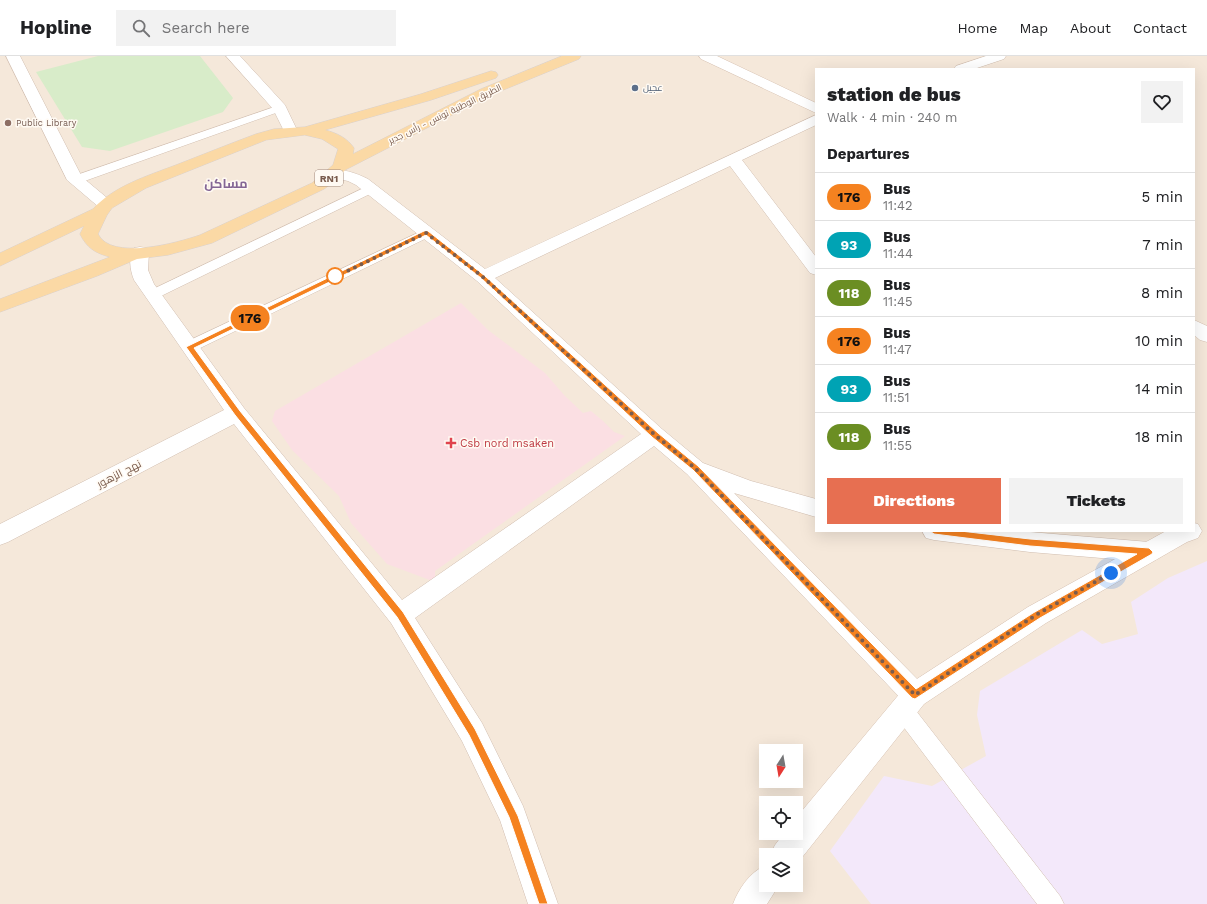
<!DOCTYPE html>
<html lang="en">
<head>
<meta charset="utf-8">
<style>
	body { margin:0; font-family:"Work Sans",Cairo,sans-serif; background:#f2f2f2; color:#202124; height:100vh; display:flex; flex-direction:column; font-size:15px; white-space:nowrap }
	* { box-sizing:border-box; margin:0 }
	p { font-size:13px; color:#757577 }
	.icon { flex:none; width:22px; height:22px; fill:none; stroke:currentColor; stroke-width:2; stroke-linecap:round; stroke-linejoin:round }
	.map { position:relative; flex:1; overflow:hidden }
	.panel { position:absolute; left:815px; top:12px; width:380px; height:464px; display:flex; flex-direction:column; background:#fff; border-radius:0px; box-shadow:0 4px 16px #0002 }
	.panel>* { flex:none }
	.badge { padding:0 8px; border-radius:13px; font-size:14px; line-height:26px }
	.needle { width:26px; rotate:191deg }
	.fabs { position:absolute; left:759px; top:688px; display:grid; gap:8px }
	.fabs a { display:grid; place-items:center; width:44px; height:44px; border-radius:0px; background:#fff; box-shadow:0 4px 16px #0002; font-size:20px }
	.you { position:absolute; width:20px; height:20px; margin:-10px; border:3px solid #fff; border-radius:50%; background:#1a73e8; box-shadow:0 0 0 6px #1a73e833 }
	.map>.badge { position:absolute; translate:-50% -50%; box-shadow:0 0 0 2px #fff }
	h2 { padding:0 12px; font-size:15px; line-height:36px }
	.round { display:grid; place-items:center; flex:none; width:42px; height:42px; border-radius:0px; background:#f2f2f2 }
	.overview { display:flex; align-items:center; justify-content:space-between; height:68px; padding:0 12px }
	h1 { font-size:19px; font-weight:800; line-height:30px }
	.button { display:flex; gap:8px; margin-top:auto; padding:8px 12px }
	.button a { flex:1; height:46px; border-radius:0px; background:#e76f51; color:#fff; font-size:16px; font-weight:800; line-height:46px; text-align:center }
	.button a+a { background:#f2f2f2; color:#202124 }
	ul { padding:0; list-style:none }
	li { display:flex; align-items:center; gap:12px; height:48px; padding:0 12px; border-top:1px solid #e0e0e0 }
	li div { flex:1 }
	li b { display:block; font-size:15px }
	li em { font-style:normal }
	li .badge { min-width:44px; font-weight:700; text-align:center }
	header { display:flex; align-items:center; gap:24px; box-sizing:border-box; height:56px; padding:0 20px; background:#fff; border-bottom:1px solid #e0e0e0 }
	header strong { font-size:19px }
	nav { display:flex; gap:22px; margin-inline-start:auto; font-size:14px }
	.search { width:280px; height:36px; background:#f2f2f2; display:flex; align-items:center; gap:10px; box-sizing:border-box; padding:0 14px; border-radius:0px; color:#757577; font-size:15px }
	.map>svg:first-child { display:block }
	.residential { fill:#f5e8da; fill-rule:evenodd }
	.education { fill:#f3e8fa }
	.medical { fill:#fbdfe3 }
	.green { fill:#d8ecc9 }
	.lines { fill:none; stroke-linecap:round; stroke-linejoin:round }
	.lane-casing { stroke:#d1beb0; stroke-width:1 }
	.street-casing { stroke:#d1beb0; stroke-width:1 }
	.secondary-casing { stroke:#d6c0b0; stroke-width:1 }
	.primary-casing { stroke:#dad1cd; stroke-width:1 }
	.lane { fill:#fff; fill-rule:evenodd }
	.street { fill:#fff; fill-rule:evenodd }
	.secondary { fill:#fff; fill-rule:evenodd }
	.primary { fill:#fbd9a5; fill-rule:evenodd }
	.line { fill:#f58220; stroke:#fff }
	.walk { stroke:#7a5c4d; stroke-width:4; stroke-dasharray:0 7.2 }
	.service-dot { fill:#5c6f8a; stroke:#fffaf3; stroke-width:1.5 }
	.education-dot { fill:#8d6e63; stroke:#fffaf3; stroke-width:1.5 }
	.stop-dot { fill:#fff; stroke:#f58220; stroke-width:2 }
	.health-dot { fill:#e0444e; stroke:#fffaf3; stroke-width:1.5 }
	.labels { text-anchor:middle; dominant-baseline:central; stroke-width:3; stroke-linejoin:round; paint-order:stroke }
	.far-service-label { font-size:9px; fill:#4e5e75; stroke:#fffaf3; text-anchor:start }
	.far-street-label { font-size:9px; fill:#7a5c4d; stroke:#fffaf3 }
	.far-education-label { font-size:9px; fill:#785e54; stroke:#fffaf3; text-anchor:start }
	.shield { fill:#fffaf3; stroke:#a28b7f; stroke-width:1 }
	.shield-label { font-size:10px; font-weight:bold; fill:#7a5c4d }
	.health-label { font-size:11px; fill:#be3a42; stroke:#fffaf3; text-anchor:start }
	.street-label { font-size:11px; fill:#7a5c4d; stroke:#fffaf3 }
	.far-district-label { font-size:13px; font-weight:bold; fill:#846695; stroke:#fffaf3 }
</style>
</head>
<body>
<header>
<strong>Hopline</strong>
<div class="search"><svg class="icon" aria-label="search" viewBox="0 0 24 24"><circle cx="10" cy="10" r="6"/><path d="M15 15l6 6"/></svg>Search here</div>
<nav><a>Home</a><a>Map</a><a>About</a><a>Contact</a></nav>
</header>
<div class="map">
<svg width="1207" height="848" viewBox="0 0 1207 848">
	<rect width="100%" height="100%" fill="#fdf6ec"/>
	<path class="residential" d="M 0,0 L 1207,0 L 1207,848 L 0,848 ZM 816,13 L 1194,13 L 1194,475 L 816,475 ZM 766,695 L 796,695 L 796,725 L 766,725 ZM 766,747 L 796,747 L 796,777 L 766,777 ZM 766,799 L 796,799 L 796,829 L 766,829 Z"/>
	<path class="education" d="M 1207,505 L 1207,848 L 871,848 L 830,795 L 884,720 L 932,730 L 986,700 L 977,659 L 980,635 L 1082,574 L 1102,588 L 1138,578 L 1131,546 L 1168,522 Z"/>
	<path class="medical" d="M 461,247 L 488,274 L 545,317 L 564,339 L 583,357 L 591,355 L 603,365 L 614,376 L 625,380 L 435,515 L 435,526 L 387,508 L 351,467 L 339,440 L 292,394 L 272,365 L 275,355 Z"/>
	<path class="green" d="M 98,0 L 200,0 L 233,42 L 223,56 L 110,95 L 82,91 L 36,16 Z"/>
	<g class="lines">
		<defs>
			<path id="lane" d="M 280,49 L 284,50 L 286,52 L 284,54 L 79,127 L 71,127 L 69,124 L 71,121 Z
				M 370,129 L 374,130 L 376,133 L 374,136 L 157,242 L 152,244 L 147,242 L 145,239 L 147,236 Z
				M 426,173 L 431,174 L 433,177 L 431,180 L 194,295 L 189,296 L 184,295 L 182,291 L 184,287 Z
				M 903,644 L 910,647 L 1060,840 L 1064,848 L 1037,848 L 896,661 L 893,654 L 896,647 Z"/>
			<path id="street" d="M 6,0 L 20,0 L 82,121 L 112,146 L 114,149 L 112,152 L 106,154 L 100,152 L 67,124 Z
				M 226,0 L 240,0 L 285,49 L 298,76 L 296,79 L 291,80 L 286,79 L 273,53 Z
				M 986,0 L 1006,0 L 1004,3 L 974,13 L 954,13 L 956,10 Z
				M 816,59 L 816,69 L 742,104 L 816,201 L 816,219 L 810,217 L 730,110 L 495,222 L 662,373 L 703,407 L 751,425 L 816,443 L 816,461 L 734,437 L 924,630 L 928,639 L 924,648 L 915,651 L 906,648 L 687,418 L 654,390 L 415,562 L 482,667 L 523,750 L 558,848 L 528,848 L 500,764 L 462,685 L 391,567 L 234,368 L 8,486 L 0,489 L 0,468 L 224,354 L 134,224 C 130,214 128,201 134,192 L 140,191 L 146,192 L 149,196 L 148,214 L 154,228 L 244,352 L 402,544 L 641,378 L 477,225 L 356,129 L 348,125 L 329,121 L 327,118 L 329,115 C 342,112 356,117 368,123 L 485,213 Z
				M 922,475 L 1018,475 L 1149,486 L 1157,489 L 1161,496 L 1157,503 L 1149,506 L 1030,496 L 934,484 L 926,482 Z"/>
			<path id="secondary" d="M 699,0 L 717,0 L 816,47 L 816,57 L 701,3 Z
				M 1194,264 L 1207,270 L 1207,286 L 1200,284 L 1194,279 Z
				M 1194,467 L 1198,468 L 1202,475 L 1198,482 L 1187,486 L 1046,567 L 924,648 L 796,809 L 796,799 L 770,799 L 775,789 L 784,777 L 796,777 L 796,762 L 906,630 L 1028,551 L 1166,475 L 1194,475 Z
				M 766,809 L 766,829 L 779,829 L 767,848 L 733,848 C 739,832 750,816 766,809 Z"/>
			<path id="primary" d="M 562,0 L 581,0 L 579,3 L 491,39 L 345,114 L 339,122 L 324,133 L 212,187 L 168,199 L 137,203 L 97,220 L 0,256 L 0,243 L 110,201 C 95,197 87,192 80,178 L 84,170 L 0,210 L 0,197 L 93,153 C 114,130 147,120 176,109 C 202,99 229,88 256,78 L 274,73 L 305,71 L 421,38 L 491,15 L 496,16 L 498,19 L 496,22 L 431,44 L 325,74 C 337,77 347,82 354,92 L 353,98 L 481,33 ZM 305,79 L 322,83 L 338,93 L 333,109 L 312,127 L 200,179 C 177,187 111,205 98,178 L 107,159 L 112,152 L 146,132 L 266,84 Z"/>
		</defs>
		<use href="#lane" class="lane-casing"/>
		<use href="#street" class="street-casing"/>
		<use href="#secondary" class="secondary-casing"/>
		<use href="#primary" class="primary-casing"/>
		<use href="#lane" class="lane"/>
		<use href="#street" class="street"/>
		<use href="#secondary" class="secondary"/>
		<use href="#primary" class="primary"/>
	</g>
	<path class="line" d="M 424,175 L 428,175 L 485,220 L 658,377 L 698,410 L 916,633 L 1033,557 L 1137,498 L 1030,490 L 934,478 L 930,475 L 931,473 L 934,472 L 1030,483 L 1149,492 L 1153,496 L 1152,498 L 1040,562 L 915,643 L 912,642 L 693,414 L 652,381 L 481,222 L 426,179 L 194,292 L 240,355 L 403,556 L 475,673 L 518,760 L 548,848 L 539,848 L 509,761 L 469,679 L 397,561 L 235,359 L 186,291 Z"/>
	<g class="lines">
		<path class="walk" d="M 335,220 L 329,224 L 426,177 L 483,221 L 655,379 L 695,412 L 915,639 L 1036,559 L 1111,517"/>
	</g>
	<circle class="service-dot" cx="635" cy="32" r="4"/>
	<circle class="education-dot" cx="8" cy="67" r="4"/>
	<circle class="stop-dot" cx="335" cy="220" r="8"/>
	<path class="health-dot" d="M449 381h4v4h4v4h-4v4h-4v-4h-4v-4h4z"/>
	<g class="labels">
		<g class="far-service-label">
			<text x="643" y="32">عجيل</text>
		</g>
		<g class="far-street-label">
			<text transform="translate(445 58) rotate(-26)">الطريق الوطنية تونس - رأس جدير</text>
		</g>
		<g class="far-education-label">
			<text x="16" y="67">Public Library</text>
		</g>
		<rect class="shield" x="315" y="114" width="28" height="16" rx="3"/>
		<g class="shield-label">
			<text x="329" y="122">RN1</text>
		</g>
		<g class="health-label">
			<text x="460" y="387">Csb nord msaken</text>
		</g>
		<g class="street-label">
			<text transform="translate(119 418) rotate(-27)">نهج الزهور</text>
		</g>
		<g class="far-district-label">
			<text x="226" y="127">مساكن</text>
		</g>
	</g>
</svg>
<div class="fabs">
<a><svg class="needle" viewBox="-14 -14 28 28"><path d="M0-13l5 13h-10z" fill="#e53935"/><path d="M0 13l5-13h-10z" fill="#757577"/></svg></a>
<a><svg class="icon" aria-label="locate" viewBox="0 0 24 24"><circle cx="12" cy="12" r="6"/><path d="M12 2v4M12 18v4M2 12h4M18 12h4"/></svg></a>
<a><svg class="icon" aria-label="layers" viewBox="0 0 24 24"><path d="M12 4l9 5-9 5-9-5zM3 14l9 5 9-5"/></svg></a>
</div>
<div class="you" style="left:1111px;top:517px"></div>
<b class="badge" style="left:250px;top:262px;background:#f58220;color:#111">176</b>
<section class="panel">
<div class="overview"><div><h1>station de bus</h1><p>Walk · 4 min · 240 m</p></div><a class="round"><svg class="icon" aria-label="heart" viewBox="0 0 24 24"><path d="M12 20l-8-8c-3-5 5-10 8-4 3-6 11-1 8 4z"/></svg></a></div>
<h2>Departures</h2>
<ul>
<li><span class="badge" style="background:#f58220;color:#111">176</span><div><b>Bus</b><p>11:42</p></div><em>5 min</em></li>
<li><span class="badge" style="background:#00a3b4;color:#fff">93</span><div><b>Bus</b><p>11:44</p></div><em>7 min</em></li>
<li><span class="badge" style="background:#6b8e23;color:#fff">118</span><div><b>Bus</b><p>11:45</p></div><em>8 min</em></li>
<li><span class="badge" style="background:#f58220;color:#111">176</span><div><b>Bus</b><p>11:47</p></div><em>10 min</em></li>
<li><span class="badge" style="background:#00a3b4;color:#fff">93</span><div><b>Bus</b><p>11:51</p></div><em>14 min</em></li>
<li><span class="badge" style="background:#6b8e23;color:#fff">118</span><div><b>Bus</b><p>11:55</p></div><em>18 min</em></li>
</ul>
<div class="button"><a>Directions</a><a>Tickets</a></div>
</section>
</div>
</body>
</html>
